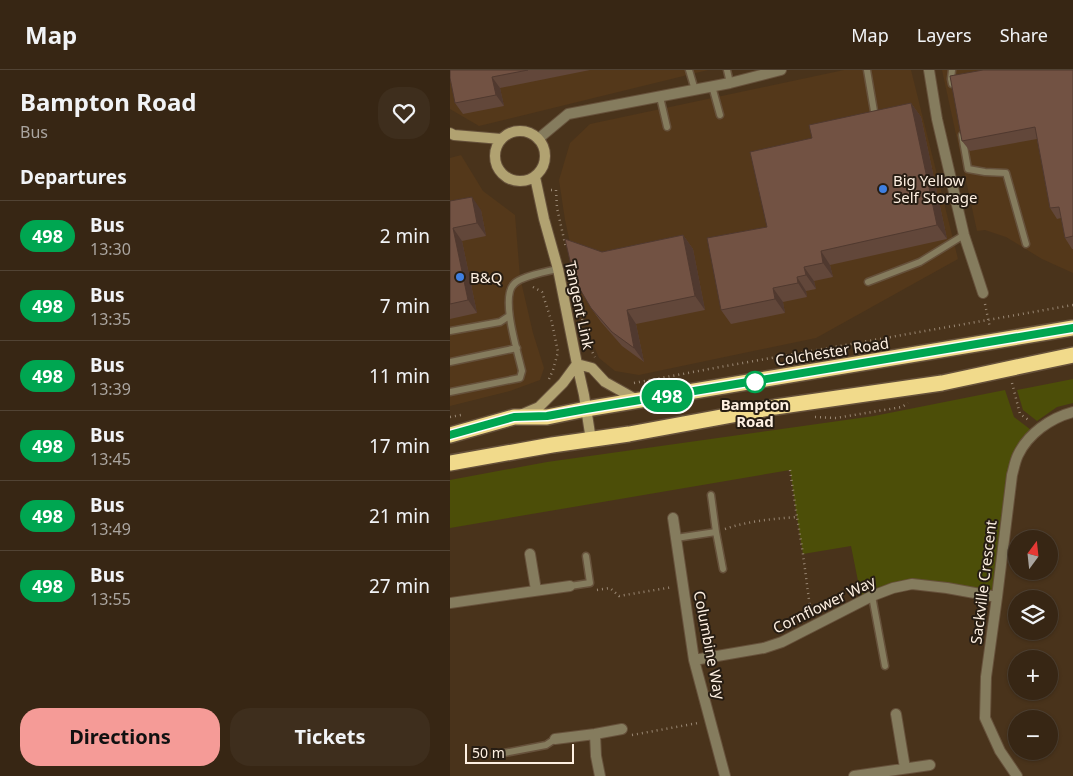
<!DOCTYPE html>
<html lang="en">
<head>
<meta charset="utf-8">
<style>
	body { margin:0; font-family:"Noto Sans",sans-serif; background:#3e2e1d; color:#f1f3f6; height:100vh; display:flex; flex-direction:column; font-size:19px; white-space:nowrap }
	* { box-sizing:border-box; margin:0 }
	p { font-size:16px; color:#aaa5a0 }
	.icon { flex:none; width:28px; height:28px; fill:none; stroke:currentColor; stroke-width:2; stroke-linecap:round; stroke-linejoin:round }
	.map { position:relative; flex:1; overflow:hidden }
	.drawer { display:flex; flex-direction:column; background:#372614; width:450px }
	.drawer>* { flex:none }
	.badge { padding:0 10px; border-radius:16px; font-size:18px; line-height:32px }
	.needle { width:32px; rotate:15deg }
	.fabs { position:absolute; left:558px; top:460px; display:grid; gap:10px }
	.fabs a { display:grid; place-items:center; width:50px; height:50px; border-radius:50%; background:#372614; box-shadow:0 1px 4px #0004,0 0 0 1px #514334; font-size:25px }
	.scale { position:absolute; left:15px; bottom:12px; width:109px; box-sizing:border-box; padding-left:5px; border:2px solid #fef0e2; border-top:0; font-size:14px; line-height:18px; white-space:nowrap; color:#fef0e2; -webkit-text-stroke:4px #271d13; paint-order:stroke }
	.map>.badge { position:absolute; translate:-50% -50%; box-shadow:0 0 0 2px #fff }
	h2 { padding:0 20px; font-size:19px; line-height:45px }
	.round { display:grid; place-items:center; flex:none; width:52px; height:52px; border-radius:20px; background:#3e2e1d }
	.head { display:flex; align-items:center; justify-content:space-between; height:85px; padding:0 20px }
	h1 { font-size:24px; font-weight:700; line-height:38px }
	.action { display:flex; gap:10px; margin-top:auto; padding:10px 20px }
	.action a { flex:1; height:58px; border-radius:20px; background:#f59b97; color:#111; font-size:20px; font-weight:700; line-height:58px; text-align:center }
	.action a+a { background:#3e2e1d; color:#f1f3f6 }
	ul { padding:0; list-style:none }
	li { display:flex; align-items:center; gap:15px; height:70px; padding:0 20px; border-top:1px solid #514334 }
	li div { flex:1 }
	li b { display:block; font-size:19px }
	li em { font-style:normal }
	li .badge { min-width:55px; font-weight:700; text-align:center }
	header { display:flex; align-items:center; gap:30px; box-sizing:border-box; height:70px; padding:0 25px; background:#372614; border-bottom:1px solid #514334 }
	header strong { font-size:24px }
	nav { display:flex; gap:28px; margin-inline-start:auto; font-size:18px }
	main { display:flex; flex:1; min-height:0 }
	.map>svg:first-child { display:block }
	.built { fill:#54381a }
	.green { fill:#4c4e08 }
	.lines { fill:none; stroke-linecap:round; stroke-linejoin:round }
	.lane-casing { stroke:#66513b; stroke-width:9 }
	.street-casing { stroke:#66513b; stroke-width:12 }
	.secondary-casing { stroke:#66513b; stroke-width:12 }
	.highway-casing { stroke:#66513b; stroke-width:18 }
	.path { stroke:#998773; stroke-width:2.5; stroke-dasharray:1 4; stroke-linecap:butt }
	.lane { stroke:#857c5e; stroke-width:6 }
	.street { stroke:#857c5e; stroke-width:10 }
	.secondary { stroke:#b1a271; stroke-width:10 }
	.highway { stroke:#f1da8b; stroke-width:15 }
	.wall { fill:#62473a }
	.shaded-wall { fill:#50392f }
	.building { fill:#725243; stroke:#50392f }
	.line-casing { stroke:#fff; stroke-width:11 }
	.line { stroke:#00a651; stroke-width:8 }
	.shop-dot { fill:#3f7fe0; stroke:#271d13; stroke-width:2 }
	.stop-dot { fill:#fff; stroke:#00a651; stroke-width:2.5 }
	.labels { text-anchor:middle; dominant-baseline:central; stroke-width:4; stroke-linejoin:round; paint-order:stroke }
	.poi-label { font-size:15px; fill:#fef0e2; stroke:#271d13; text-anchor:start }
	.street-label { font-size:15px; fill:#fef0e2; stroke:#271d13 }
	.stop-label { font-size:15px; font-weight:bold; fill:#fef0e2; stroke:#271d13 }
</style>
</head>
<body>
<header>
<strong>Map</strong>
<nav><a>Map</a><a>Layers</a><a>Share</a></nav>
</header>
<main>
<section class="drawer">
<div class="head"><div><h1>Bampton Road</h1><p>Bus</p></div><a class="round"><svg class="icon" aria-label="heart" viewBox="0 0 24 24"><path d="M12 20l-8-8c-3-5 5-10 8-4 3-6 11-1 8 4z"/></svg></a></div>
<h2>Departures</h2>
<ul>
<li><span class="badge" style="background:#00a651;color:#fff">498</span><div><b>Bus</b><p>13:30</p></div><em>2 min</em></li>
<li><span class="badge" style="background:#00a651;color:#fff">498</span><div><b>Bus</b><p>13:35</p></div><em>7 min</em></li>
<li><span class="badge" style="background:#00a651;color:#fff">498</span><div><b>Bus</b><p>13:39</p></div><em>11 min</em></li>
<li><span class="badge" style="background:#00a651;color:#fff">498</span><div><b>Bus</b><p>13:45</p></div><em>17 min</em></li>
<li><span class="badge" style="background:#00a651;color:#fff">498</span><div><b>Bus</b><p>13:49</p></div><em>21 min</em></li>
<li><span class="badge" style="background:#00a651;color:#fff">498</span><div><b>Bus</b><p>13:55</p></div><em>27 min</em></li>
</ul>
<div class="action"><a>Directions</a><a>Tickets</a></div>
</section>
<div class="map">
<svg width="623" height="706" viewBox="0 0 623 706">
	<rect width="100%" height="100%" fill="#49331b"/>
	<path class="built" d="M 0,0 L 258,0 L 29,56 L 0,39 Z
		M 394,0 L 461,0 L 508,189 L 366,268 L 189,305 L 165,301 L 149,288 L 141,269 L 115,150 L 109,110 L 120,73 L 140,54 Z
		M 492,0 L 623,0 L 623,203 L 592,189 L 556,167 L 535,160 L 527,161 Z
		M 11,85 L 33,121 L 65,145 L 70,207 L 83,263 L 94,298 L 90,310 L 60,321 L 0,336 L 0,88 Z"/>
	<path class="green" d="M 623,309 L 623,333 L 607,337 L 587,351 L 573,340 L 567,320 Z
		M 555,320 L 564,347 L 585,363 L 568,386 L 547,527 L 462,514 L 412,531 L 401,476 L 353,484 L 347,447 L 340,400 L 0,458 L 0,410 L 97,392 L 424,346 Z"/>
	<g class="lines">
		<defs>
			<path id="lane" d="M 239,0 L 245,20
				M 277,0 L 280,13
				M 417,0 L 425,47
				M 502,14 L 501,9 L 502,0
				M 262,16 L 270,45
				M 210,27 L 217,57
				M 512,65 L 518,99 L 535,102 L 556,103 L 576,174
				M 418,212 L 470,192 L 514,165
				M 0,261 L 50,252 L 59,246
				M 0,292 L 67,278
				M 0,322 L 70,308 L 72,301 C 68,283 50,227 64,214 C 70,207 98,201 108,199
				M 266,462 L 273,499
				M 226,468 L 266,462 L 261,425
				M 120,516 L 140,513 L 136,486
				M 422,526 L 435,596
				M 44,685 L 96,675 L 105,669"/>
			<path id="street" d="M 479,0 L 487,49 L 514,165 L 533,223
				M 88,69 L 118,44 L 280,13 L 331,0
				M 223,448 L 244,590 L 275,706
				M 80,484 L 86,520
				M 0,533 L 120,516
				M 244,590 L 314,578 L 332,572 L 422,526 L 443,518 L 462,514 L 497,518 L 547,527
				M 446,644 L 455,698
				M 145,664 L 146,686 L 150,706
				M 105,669 L 145,664 L 172,659
				M 404,706 L 480,695
				M 567,706 L 550,681 L 535,648 L 536,607 L 547,527 L 562,405 C 564,398 565,391 568,385 C 578,364 600,348 623,342"/>
			<path id="secondary" d="M45 86a25 25 0 1 1 50 0a25 25 0 1 1-50 0Z
				M 0,63 L 4,65 L 51,69
				M 85,107 L 94,149 L 108,199 L 127,294 L 134,325 L 141,370
				M 127,294 L 142,298 L 155,312 L 189,331
				M 70,345 L 89,337 L 113,313 L 127,294"/>
			<path id="highway" d="M 0,365 L 64,347 L 97,347 L 136,339 L 623,258
				M 0,393 L 102,375 L 179,364 L 325,337 L 492,313 L 623,285"/>
		</defs>
		<use href="#lane" class="lane-casing"/>
		<use href="#street" class="street-casing"/>
		<use href="#secondary" class="secondary-casing"/>
		<use href="#highway" class="highway-casing"/>
		<path class="path" d="M 101,120 L 106,120 L 107,138 L 116,178
			M 83,217 L 92,222 L 102,253 L 108,282 L 103,300 L 99,309
			M 535,234 L 540,258
			M 132,249 C 135,262 138,275 145,287
			M 184,313 L 270,297 L 623,235
			M 562,313 L 570,344 L 580,351
			M 0,347 L 11,345
			M 365,347 L 386,348 L 452,337 L 458,333
			M 340,400 L 347,447
			M 275,459 C 298,451 322,449 347,447 L 353,484 L 361,545
			M 147,520 L 160,518 L 169,526 L 223,517
			M 182,665 L 248,653"/>
		<use href="#lane" class="lane"/>
		<use href="#street" class="street"/>
		<use href="#secondary" class="secondary"/>
		<use href="#highway" class="highway"/>
	</g>
	<path class="wall" d="M 0,0 L 140,0 L 50,18 L 54,36 L 13,44 L 5,33 Z
		M 623,0 L 623,179 L 622,179 L 615,168 L 611,148 L 607,149 L 600,138 L 587,69 L 520,81 L 512,71 Z
		M 461,33 L 471,47 L 497,169 L 380,195 L 383,207 L 364,211 L 366,219 L 356,221 L 357,227 L 333,232 L 335,243 L 281,254 L 271,240 L 317,157 L 362,68 Z
		M 0,131 L 31,140 L 36,166 L 12,171 L 27,243 L 0,249 Z
		M 233,165 L 243,179 L 255,240 L 186,254 L 194,292 L 172,276 L 151,252 L 141,238 L 152,182 Z"/>
	<path class="shaded-wall" d="M 42,7 L 50,18 L 54,36 L 46,25 Z
		M 461,33 L 471,47 L 497,169 L 487,155 Z
		M 22,127 L 31,140 L 36,166 L 27,153 Z
		M 3,158 L 12,171 L 27,243 L 18,230 Z
		M 233,165 L 243,179 L 255,240 L 245,226 Z
		M 371,181 L 380,195 L 383,207 L 373,193 Z
		M 354,197 L 364,211 L 366,219 L 356,205 Z
		M 347,207 L 356,221 L 357,227 L 348,213 Z
		M 323,218 L 333,232 L 335,243 L 325,229 Z
		M 177,240 L 186,254 L 194,292 L 184,278 Z"/>
	<path class="building" d="M 0,0 L 78,0 L 42,7 L 46,25 L 5,33 L 0,8 Z
		M 533,0 L 623,0 L 623,166 L 615,168 L 609,137 L 600,138 L 585,57 L 512,71 L 500,6 Z
		M 461,33 L 487,155 L 371,181 L 373,193 L 354,197 L 356,205 L 347,207 L 348,213 L 323,218 L 325,229 L 271,240 L 257,168 L 317,157 L 300,82 L 362,68 L 359,55 Z
		M 22,127 L 27,153 L 3,158 L 18,230 L 0,234 L 0,131 Z
		M 233,165 L 245,226 L 177,240 L 184,278 L 162,262 L 141,238 L 131,221 L 123,204 L 115,169 L 152,182 Z"/>
	<g class="lines">
		<defs>
			<path id="line" d="M 0,365 L 64,347 L 97,346 L 136,339 L 623,258"/>
		</defs>
		<use href="#line" class="line-casing"/>
		<use href="#line" class="line"/>
	</g>
	<g class="shop-dot">
		<circle cx="433" cy="119" r="5"/>
		<circle cx="10" cy="207" r="5"/>
	</g>
	<circle class="stop-dot" cx="305" cy="312" r="10"/>
	<g class="labels">
		<g class="poi-label">
			<text x="443" y="110">Big Yellow<tspan x="443" dy="17">Self Storage</tspan></text>
			<text x="20" y="207">B&amp;Q</text>
		</g>
		<g class="street-label">
			<text transform="translate(130 235) rotate(78)">Tangent Link</text>
			<text transform="translate(382 281) rotate(-9)">Colchester Road</text>
			<text transform="translate(533 512) rotate(-83)">Sackville Crescent</text>
			<text transform="translate(374 534) rotate(-26)">Cornflower Way</text>
			<text transform="translate(260 575) rotate(79)">Columbine Way</text>
		</g>
		<g class="stop-label">
			<text x="305" y="334">Bampton<tspan x="305" dy="17">Road</tspan></text>
		</g>
	</g>
</svg>
<div class="fabs">
<a><svg class="needle" viewBox="-14 -14 28 28"><path d="M0-13l5 13h-10z" fill="#e53935"/><path d="M0 13l5-13h-10z" fill="#aaa5a0"/></svg></a>
<a><svg class="icon" aria-label="layers" viewBox="0 0 24 24"><path d="M12 4l9 5-9 5-9-5zM3 14l9 5 9-5"/></svg></a>
<a>+</a>
<a>−</a>
</div>
<div class="scale">50 m</div>
<b class="badge" style="left:217px;top:326px;background:#00a651;color:#fff">498</b>
</div>
</main>
</body>
</html>
